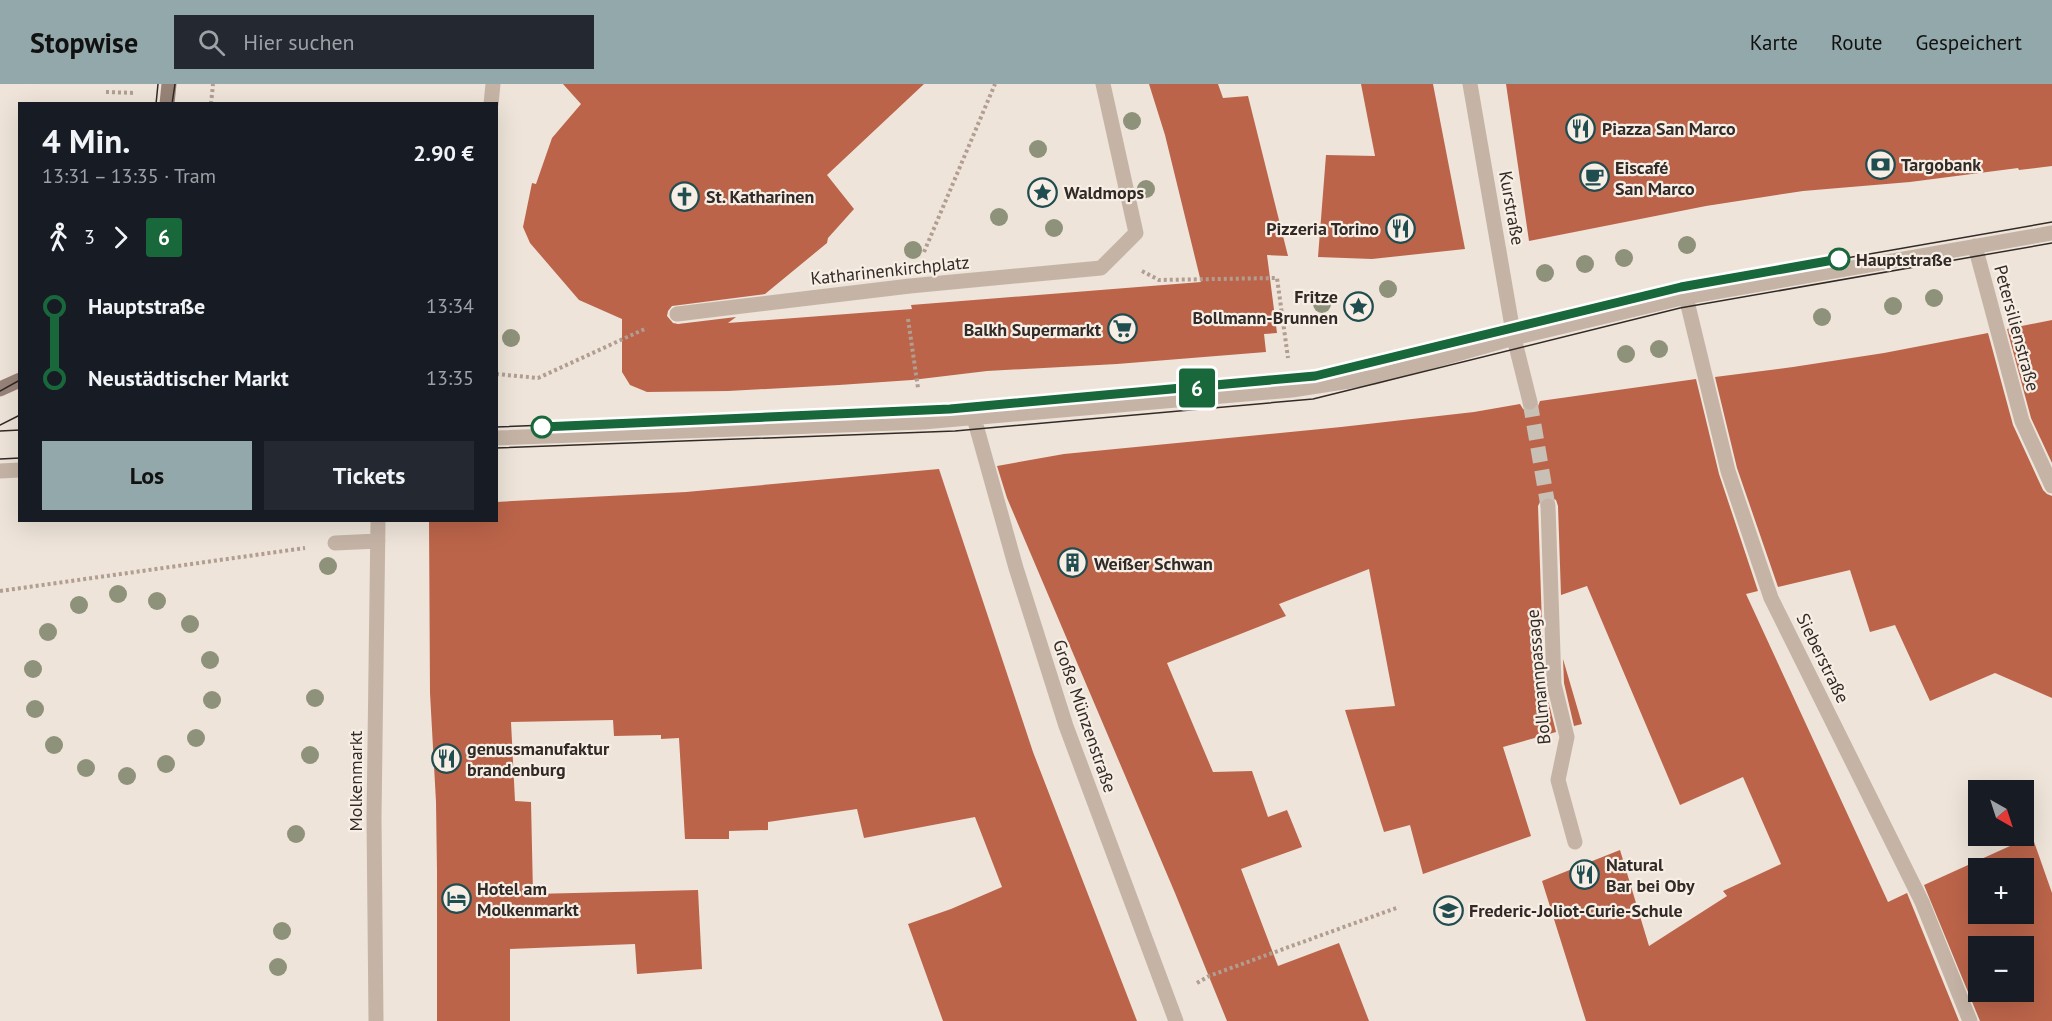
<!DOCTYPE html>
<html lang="de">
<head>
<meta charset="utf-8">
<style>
	body { margin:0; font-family:"PT Sans",sans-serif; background:#242831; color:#f1f3f6; height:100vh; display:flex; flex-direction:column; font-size:22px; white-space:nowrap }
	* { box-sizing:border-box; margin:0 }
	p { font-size:20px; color:#9ea1a6 }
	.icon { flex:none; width:33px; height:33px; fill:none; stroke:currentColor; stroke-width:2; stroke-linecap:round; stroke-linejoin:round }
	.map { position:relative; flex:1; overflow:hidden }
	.sheet { position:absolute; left:18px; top:18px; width:480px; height:420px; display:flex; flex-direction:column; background:#171b24; border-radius:0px; box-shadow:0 6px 24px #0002 }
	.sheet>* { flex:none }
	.badge { padding:0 12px; border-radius:4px; font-size:21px; line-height:39px }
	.needle { width:39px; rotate:141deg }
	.controls { position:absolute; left:1968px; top:696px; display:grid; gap:12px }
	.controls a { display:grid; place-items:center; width:66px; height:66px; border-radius:0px; background:#171b24; box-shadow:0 6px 24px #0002; font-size:30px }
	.map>.badge { position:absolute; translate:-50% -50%; box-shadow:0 0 0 3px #fff }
	.legs { display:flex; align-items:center; gap:9px; height:66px; padding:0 24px; font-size:20px }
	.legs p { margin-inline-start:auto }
	.summary { display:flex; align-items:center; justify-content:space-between; height:102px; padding:0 24px }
	h1 { font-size:33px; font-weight:700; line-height:45px }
	.cta { display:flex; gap:12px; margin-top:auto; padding:12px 24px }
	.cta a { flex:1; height:69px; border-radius:0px; background:#93a8ab; color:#111; font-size:24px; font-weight:700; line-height:69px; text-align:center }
	.cta a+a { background:#242831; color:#f1f3f6 }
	ul { padding:0 24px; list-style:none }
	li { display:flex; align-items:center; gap:21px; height:72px; font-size:22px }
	li i { display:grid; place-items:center; width:9px; height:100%; margin:0 8px; background:currentColor }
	li i::after { content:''; width:15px; height:15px; margin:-8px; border:4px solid; border-radius:50%; background:#171b24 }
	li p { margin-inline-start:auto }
	li:first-child i { background:linear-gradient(#0000 50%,currentColor 0) }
	li:last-child i { background:linear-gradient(currentColor 50%,#0000 0) }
	header { display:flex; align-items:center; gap:36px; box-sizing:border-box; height:84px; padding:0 30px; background:#93a8ab; color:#111 }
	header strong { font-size:28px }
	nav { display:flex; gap:33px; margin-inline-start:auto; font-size:21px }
	.search { width:420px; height:54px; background:#242831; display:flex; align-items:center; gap:15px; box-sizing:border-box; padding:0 21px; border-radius:0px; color:#9ea1a6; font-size:22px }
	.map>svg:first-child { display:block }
	.building { fill:#bb644a; fill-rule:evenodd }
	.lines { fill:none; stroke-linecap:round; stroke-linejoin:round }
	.street-tunnel { stroke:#c8bfb5; stroke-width:15; stroke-dasharray:15 8; stroke-linecap:butt }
	.path { stroke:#b19e91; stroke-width:4; stroke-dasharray:3 3; stroke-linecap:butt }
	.street { stroke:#c5b4a6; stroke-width:15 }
	.secondary { stroke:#988378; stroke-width:15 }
	.tram { stroke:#322a26; stroke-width:1.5 }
	.tree { fill:#8f927a }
	.line-1-casing { stroke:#fff; stroke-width:14 }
	.line-1 { stroke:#18683c; stroke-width:9 }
	.stop-1-dot { fill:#fff; stroke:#18683c; stroke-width:3 }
	.labels { text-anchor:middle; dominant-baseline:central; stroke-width:4.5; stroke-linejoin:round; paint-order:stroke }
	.poi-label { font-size:18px; font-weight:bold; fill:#322a26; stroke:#f7eee5; text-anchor:start }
	.street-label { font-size:18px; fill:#322a26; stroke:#f7eee5 }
	.stop-label { font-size:18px; font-weight:bold; fill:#322a26; stroke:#f7eee5; text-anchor:start }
</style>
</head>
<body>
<header>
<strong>Stopwise</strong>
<div class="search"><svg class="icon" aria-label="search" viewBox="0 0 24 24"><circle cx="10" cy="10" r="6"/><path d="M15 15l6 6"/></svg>Hier suchen</div>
<nav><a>Karte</a><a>Route</a><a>Gespeichert</a></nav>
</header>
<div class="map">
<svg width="2052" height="937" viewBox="0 0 2052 937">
	<rect width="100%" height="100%" fill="#eee4d9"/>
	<path class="building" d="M 563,0 L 924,0 L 827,91 L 854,125 L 828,154 L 827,159 L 765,210 L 672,222 L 668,227 L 667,232 L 673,239 L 678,240 L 736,233 L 728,239 L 912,225 L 911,221 L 1201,198 L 1165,51 L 1149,0 L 1218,0 L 1223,14 L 1248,12 L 1288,172 L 1267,171 L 1277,249 L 1264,250 L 1266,268 L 1117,280 L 987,287 L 912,296 L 839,301 L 728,307 L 647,308 L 630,301 L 622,288 L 622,235 L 579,216 L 530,159 L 523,143 L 532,99 L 536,100 L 552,54 L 581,20 Z
		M 1361,0 L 1433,0 L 1465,165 L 1372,175 L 1318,173 L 1326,71 L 1375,72 Z
		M 1506,0 L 2052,0 L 2052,82 L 2019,86 L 2018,84 L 1910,98 L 1803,107 L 1706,122 L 1529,157 Z
		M 2052,236 L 2052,379 L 2031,334 L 2007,245 Z
		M 1988,249 L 2013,341 L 2043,406 L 2047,410 L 2052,412 L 2052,614 L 1995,589 L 1930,617 L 1895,541 L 1870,548 L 1850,486 L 1778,503 L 1737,384 L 1715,293 L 1793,283 L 1884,269 Z
		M 1696,295 L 1719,390 L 1758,507 L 1746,510 L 1888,818 L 1907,809 L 1959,937 L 1586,937 L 1542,797 L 1620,766 L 1649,862 L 1727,812 L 1723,807 L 1781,780 L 1743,693 L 1680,721 L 1587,502 L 1561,511 L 1558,422 L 1556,416 L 1548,412 L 1542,414 L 1538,422 L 1544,600 L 1556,648 L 1503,663 L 1531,752 L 1423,790 L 1410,741 L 1384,748 L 1345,626 L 1395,622 L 1369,485 L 1279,520 L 1286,532 L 1167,579 L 1213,688 L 1252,687 L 1268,733 L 1287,726 L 1302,763 L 1241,785 L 1278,882 L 1339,859 L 1369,937 L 1227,937 L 1175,809 L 1007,414 L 997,382 L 1064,370 L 1341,343 L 1474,328 L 1520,320 L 1523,325 L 1532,328 L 1537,325 L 1540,317 Z
		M 939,385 L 1033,668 L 1137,937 L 943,937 L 908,840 L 951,825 L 1002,803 L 975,733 L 864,754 L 857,725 L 768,738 L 768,746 L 729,747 L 729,755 L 685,755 L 679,654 L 661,655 L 661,651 L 614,652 L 613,636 L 511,638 L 515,717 L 531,718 L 533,810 L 698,806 L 702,885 L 637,890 L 635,860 L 510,865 L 510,937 L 437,937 L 437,787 L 436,718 L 430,609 L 429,436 L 496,436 L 496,418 L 686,408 Z
		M 1563,575 L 1582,640 L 1574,642 L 1564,599 Z
		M 2032,752 L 2052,809 L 2052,937 L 1980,937 L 1924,801 ZM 1978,784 L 2024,784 L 2024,830 L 1978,830 ZM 1978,862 L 2024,862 L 2024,908 L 1978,908 Z"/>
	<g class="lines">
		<path class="street-tunnel" d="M 1530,318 L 1548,422"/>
		<path class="path" d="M 106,8 L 135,9
			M 211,20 L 213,0
			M 924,168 L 995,0
			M 1142,187 L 1159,196 L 1277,194 L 1288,274
			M 908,235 L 918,304
			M 496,290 L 538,294 L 647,244
			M 0,507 L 305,464
			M 1197,899 L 1209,892 L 1399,823"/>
		<path class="street" d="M 1470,0 L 1514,254 L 1530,318
			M 491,20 L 493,0
			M 1975,162 L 2022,337 L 2052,402
			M 1686,213 L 1728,387 L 1771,514 L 1922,818 L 1970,937
			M 677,230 L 910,202 L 1101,184 L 1136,149 L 1103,0
			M 974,334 L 1016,484 L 1066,642 L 1176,937
			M 496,354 L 923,338 L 1292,306 L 1375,293 L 1514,254 L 1686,213 L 2052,149
			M 0,387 L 20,386
			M 1548,422 L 1554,600 L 1567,653 L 1558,696 L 1575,758
			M 335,459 L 378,457
			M 376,937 L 374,734 L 378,436"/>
		<path class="secondary" d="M 167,20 L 169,0
			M 0,305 L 20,296"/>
		<path class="tram" d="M 156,20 L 158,0
			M 172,20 L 175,0
			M 0,307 L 20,296
			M 0,341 L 20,331
			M 496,343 L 950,325 L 1315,292 L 1681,203 L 2052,138
			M 0,347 L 20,346
			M 496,364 L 955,347 L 1313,315 L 1680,224 L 2052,159
			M 0,375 L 20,374"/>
	</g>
	<g class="tree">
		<circle cx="1132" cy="37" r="9"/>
		<circle cx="1038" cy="65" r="9"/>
		<circle cx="1146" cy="105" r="9"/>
		<circle cx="999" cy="133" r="9"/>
		<circle cx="1054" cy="144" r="9"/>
		<circle cx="1687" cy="161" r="9"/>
		<circle cx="913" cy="166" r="9"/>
		<circle cx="1624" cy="174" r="9"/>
		<circle cx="1585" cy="180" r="9"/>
		<circle cx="1545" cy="189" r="9"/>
		<circle cx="1388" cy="205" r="9"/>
		<circle cx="1934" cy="214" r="9"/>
		<circle cx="1322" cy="220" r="9"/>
		<circle cx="1893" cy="222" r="9"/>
		<circle cx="1822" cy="233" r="9"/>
		<circle cx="511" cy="254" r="9"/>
		<circle cx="1659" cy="265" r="9"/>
		<circle cx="1626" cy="270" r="9"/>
		<circle cx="328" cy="482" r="9"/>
		<circle cx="118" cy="510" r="9"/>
		<circle cx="157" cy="517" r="9"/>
		<circle cx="79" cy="521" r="9"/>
		<circle cx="190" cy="540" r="9"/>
		<circle cx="48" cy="548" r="9"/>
		<circle cx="210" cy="576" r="9"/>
		<circle cx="33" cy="585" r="9"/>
		<circle cx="315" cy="614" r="9"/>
		<circle cx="212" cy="616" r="9"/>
		<circle cx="35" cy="625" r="9"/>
		<circle cx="196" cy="654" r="9"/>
		<circle cx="54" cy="661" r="9"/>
		<circle cx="310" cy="671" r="9"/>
		<circle cx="166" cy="680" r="9"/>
		<circle cx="86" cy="684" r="9"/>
		<circle cx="127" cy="692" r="9"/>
		<circle cx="296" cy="750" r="9"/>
		<circle cx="282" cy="847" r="9"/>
		<circle cx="278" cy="883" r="9"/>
	</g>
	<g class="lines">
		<defs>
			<path id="line-1" d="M 542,343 L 950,325 L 1315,292 L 1681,203 L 1839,175"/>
		</defs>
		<use href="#line-1" class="line-1-casing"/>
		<use href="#line-1" class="line-1"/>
	</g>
	<defs>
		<symbol id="restaurant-ring" viewBox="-11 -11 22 22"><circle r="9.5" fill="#f7eee5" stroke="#204d50" stroke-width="1.5"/><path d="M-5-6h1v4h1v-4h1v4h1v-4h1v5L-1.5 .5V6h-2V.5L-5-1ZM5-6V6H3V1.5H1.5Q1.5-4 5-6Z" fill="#204d50"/></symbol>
		<symbol id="bank-ring" viewBox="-11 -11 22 22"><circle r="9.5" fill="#f7eee5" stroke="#204d50" stroke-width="1.5"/><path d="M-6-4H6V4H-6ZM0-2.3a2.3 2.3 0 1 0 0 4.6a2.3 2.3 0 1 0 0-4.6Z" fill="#204d50"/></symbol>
		<symbol id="cafe-ring" viewBox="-11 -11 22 22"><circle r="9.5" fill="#f7eee5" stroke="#204d50" stroke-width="1.5"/><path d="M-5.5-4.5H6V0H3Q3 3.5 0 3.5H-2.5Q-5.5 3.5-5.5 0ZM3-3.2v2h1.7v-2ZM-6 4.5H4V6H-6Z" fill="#204d50"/></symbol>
		<symbol id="sight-ring" viewBox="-11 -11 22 22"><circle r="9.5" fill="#f7eee5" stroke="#204d50" stroke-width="1.5"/><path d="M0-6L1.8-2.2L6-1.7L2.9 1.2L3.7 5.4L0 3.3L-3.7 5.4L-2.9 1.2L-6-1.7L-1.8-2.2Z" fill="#204d50"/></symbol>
		<symbol id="church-ring" viewBox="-11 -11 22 22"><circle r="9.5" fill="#f7eee5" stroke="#204d50" stroke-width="1.5"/><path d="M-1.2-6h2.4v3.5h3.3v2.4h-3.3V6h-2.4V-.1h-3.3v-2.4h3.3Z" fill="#204d50"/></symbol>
		<symbol id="supermarket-ring" viewBox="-11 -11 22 22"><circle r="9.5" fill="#f7eee5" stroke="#204d50" stroke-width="1.5"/><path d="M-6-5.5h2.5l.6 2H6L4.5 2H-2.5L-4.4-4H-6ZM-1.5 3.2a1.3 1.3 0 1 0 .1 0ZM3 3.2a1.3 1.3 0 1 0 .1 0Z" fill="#204d50"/></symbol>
		<symbol id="building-ring" viewBox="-11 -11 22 22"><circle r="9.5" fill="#f7eee5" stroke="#204d50" stroke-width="1.5"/><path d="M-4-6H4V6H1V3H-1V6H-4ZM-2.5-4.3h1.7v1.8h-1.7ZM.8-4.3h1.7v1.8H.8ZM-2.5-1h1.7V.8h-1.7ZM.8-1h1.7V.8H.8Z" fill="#204d50"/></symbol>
		<symbol id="hotel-ring" viewBox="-11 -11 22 22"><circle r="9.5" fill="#f7eee5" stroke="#204d50" stroke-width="1.5"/><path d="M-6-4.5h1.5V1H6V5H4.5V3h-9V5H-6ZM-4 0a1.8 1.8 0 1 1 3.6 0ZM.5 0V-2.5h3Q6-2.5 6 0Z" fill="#204d50"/></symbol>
		<symbol id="school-ring" viewBox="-11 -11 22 22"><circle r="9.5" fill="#f7eee5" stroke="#204d50" stroke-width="1.5"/><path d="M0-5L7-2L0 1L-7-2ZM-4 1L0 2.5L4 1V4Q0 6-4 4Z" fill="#204d50"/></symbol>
	</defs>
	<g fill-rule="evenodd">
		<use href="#restaurant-ring" x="1564" y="28" width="33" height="33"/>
		<use href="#bank-ring" x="1864" y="64" width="33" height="33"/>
		<use href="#cafe-ring" x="1578" y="76" width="33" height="33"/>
		<use href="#sight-ring" x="1026" y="92" width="33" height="33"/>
		<use href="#church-ring" x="668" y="96" width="33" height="33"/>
		<use href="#restaurant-ring" x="1384" y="128" width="33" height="33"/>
		<use href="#sight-ring" x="1342" y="206" width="33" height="33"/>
		<use href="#supermarket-ring" x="1106" y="228" width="33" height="33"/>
		<use href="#building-ring" x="1056" y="462" width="33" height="33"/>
		<use href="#restaurant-ring" x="430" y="658" width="33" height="33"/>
		<use href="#restaurant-ring" x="1568" y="774" width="33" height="33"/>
		<use href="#hotel-ring" x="440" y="798" width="33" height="33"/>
		<use href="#school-ring" x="1432" y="810" width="33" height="33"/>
	</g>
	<g class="stop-1-dot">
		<circle cx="1839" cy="175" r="10"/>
		<circle cx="542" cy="343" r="10"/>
	</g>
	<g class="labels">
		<g class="poi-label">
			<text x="1602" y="44">Piazza San Marco</text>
			<text x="1901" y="80">Targobank</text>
			<text x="1615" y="83">Eiscafé<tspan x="1615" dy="21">San Marco</tspan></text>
			<text x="1064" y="108">Waldmops</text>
			<text x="706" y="112">St. Katharinen</text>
			<text x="1379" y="144" text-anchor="end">Pizzeria Torino</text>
			<text x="1338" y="212" text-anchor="end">Fritze<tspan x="1338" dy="21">Bollmann-Brunnen</tspan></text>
			<text x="1101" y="245" text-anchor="end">Balkh Supermarkt</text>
			<text x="1094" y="479">Weißer Schwan</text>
			<text x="467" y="664">genussmanufaktur<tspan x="467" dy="21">brandenburg</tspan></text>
			<text x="1606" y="780">Natural<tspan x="1606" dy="21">Bar bei Oby</tspan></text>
			<text x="477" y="804">Hotel am<tspan x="477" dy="21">Molkenmarkt</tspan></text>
			<text x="1469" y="826">Frederic-Joliot-Curie-Schule</text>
		</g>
		<g class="street-label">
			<text transform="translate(1512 124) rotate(80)">Kurstraße</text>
			<text transform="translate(890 186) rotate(-6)">Katharinenkirchplatz</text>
			<text transform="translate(2017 244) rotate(75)">Petersilienstraße</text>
			<text transform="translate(1823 574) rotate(64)">Sieberstraße</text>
			<text transform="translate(1538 593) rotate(-95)">Bollmannpassage</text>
			<text transform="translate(1085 632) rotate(71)">Große Münzenstraße</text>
			<text transform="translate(355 697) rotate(-90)">Molkenmarkt</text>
		</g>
		<g class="stop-label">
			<text x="1856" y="175">Hauptstraße</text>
		</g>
	</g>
</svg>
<div class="controls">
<a><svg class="needle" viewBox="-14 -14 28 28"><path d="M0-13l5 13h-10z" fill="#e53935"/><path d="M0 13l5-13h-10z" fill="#9ea1a6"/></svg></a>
<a>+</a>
<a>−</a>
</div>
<b class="badge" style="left:1197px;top:304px;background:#18683c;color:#fff">6</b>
<section class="sheet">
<div class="summary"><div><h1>4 Min.</h1><p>13:31 – 13:35 · Tram</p></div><b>2.90 €</b></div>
<div class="legs"><svg class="icon" aria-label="walk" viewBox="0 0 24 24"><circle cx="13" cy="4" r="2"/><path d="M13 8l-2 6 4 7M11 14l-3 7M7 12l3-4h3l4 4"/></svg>3<svg class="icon" aria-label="forward" viewBox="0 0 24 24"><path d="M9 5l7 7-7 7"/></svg><b class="badge" style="background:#18683c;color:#fff">6</b></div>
<ul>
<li><i style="color:#18683c"></i><b>Hauptstraße</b><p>13:34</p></li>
<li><i style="color:#18683c"></i><b>Neustädtischer Markt</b><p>13:35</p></li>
</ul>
<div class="cta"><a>Los</a><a>Tickets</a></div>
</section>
</div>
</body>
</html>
